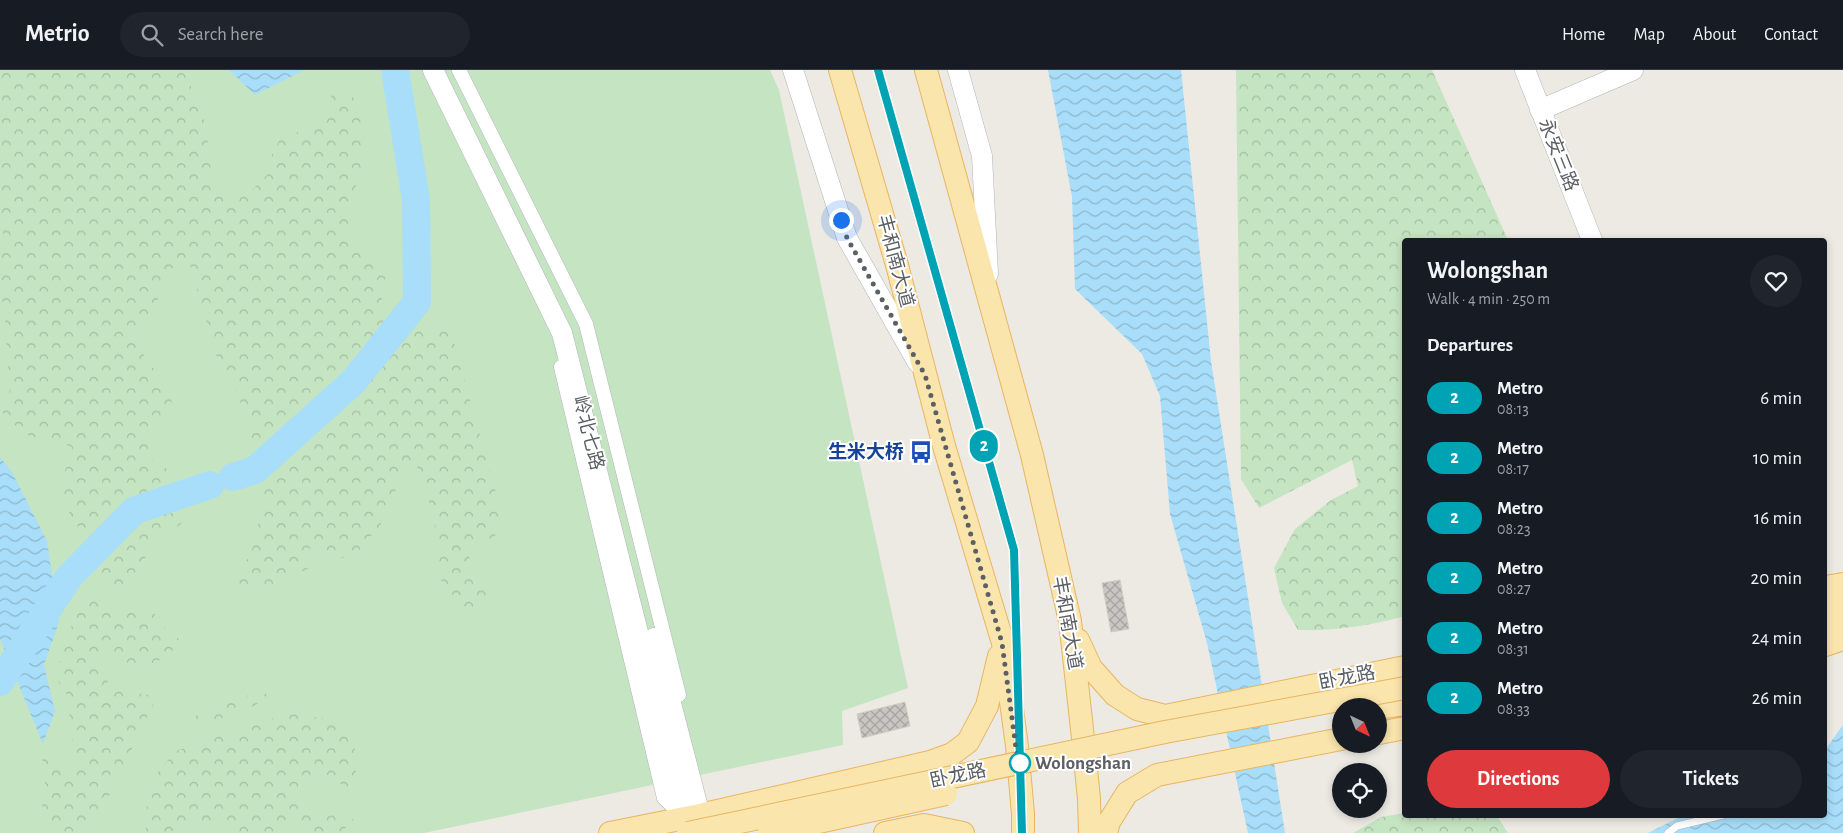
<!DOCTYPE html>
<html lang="en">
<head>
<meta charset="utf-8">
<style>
	body { margin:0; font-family:"Alegreya Sans","Noto Sans SC",sans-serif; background:#20242c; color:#f1f3f6; height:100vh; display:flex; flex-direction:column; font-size:19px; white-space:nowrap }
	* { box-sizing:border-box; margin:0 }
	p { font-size:16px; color:#9ea1a6 }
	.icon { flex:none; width:28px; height:28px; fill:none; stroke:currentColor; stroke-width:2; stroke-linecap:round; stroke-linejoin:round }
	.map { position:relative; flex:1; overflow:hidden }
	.sheet { position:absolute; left:1402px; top:168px; width:425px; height:580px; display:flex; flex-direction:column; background:#171b24; border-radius:5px; box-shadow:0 2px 8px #0003 }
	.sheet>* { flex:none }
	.badge { padding:0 10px; border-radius:16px; font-size:18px; line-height:32px }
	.needle { width:32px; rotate:137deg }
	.tools { position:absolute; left:1332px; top:628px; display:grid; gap:10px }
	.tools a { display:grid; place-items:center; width:55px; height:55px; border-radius:50%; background:#171b24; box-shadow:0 2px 8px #0003; font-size:25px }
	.you { position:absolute; width:25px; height:25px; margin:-12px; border:4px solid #fff; border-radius:50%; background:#1a73e8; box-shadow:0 0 0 8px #1a73e833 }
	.map>.badge { position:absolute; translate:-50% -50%; box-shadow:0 0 0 2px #fff }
	h2 { padding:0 25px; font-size:19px; line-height:45px }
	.round { display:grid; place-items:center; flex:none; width:52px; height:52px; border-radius:26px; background:#20242c }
	.head { display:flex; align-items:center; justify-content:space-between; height:85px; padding:0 25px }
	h1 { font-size:24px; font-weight:600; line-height:38px }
	.button { display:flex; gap:10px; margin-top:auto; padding:10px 25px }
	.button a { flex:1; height:58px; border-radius:30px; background:#de3a3d; color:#fff; font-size:20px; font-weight:600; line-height:58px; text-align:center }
	.button a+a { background:#20242c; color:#f1f3f6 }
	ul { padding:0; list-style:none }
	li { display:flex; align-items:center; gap:15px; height:60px; padding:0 25px }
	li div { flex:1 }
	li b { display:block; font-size:19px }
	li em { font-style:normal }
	li .badge { min-width:55px; font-weight:700; text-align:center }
	header { display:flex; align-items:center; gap:30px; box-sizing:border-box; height:70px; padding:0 25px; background:#171b24; border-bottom:1px solid #363941 }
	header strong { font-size:24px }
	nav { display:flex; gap:28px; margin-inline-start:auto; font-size:18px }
	.search { width:350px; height:45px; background:#20242c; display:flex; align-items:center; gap:12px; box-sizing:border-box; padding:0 18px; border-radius:28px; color:#9ea1a6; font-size:19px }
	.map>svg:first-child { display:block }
	.grass { fill:#c5e4c2 }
	.forest { fill:url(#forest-crowns) }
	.water { fill:url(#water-waves) }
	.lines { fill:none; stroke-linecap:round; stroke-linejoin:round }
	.river { stroke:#a8def9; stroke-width:28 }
	.building { fill:url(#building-cross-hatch); stroke:#d2ccc3 }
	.lane-casing { stroke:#b1b5b8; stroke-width:8 }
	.street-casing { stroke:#b1b5b8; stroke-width:15 }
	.secondary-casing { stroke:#b0b4b8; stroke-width:21 }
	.primary-casing { stroke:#e8b562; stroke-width:24 }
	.lane { stroke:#fff; stroke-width:7 }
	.street { stroke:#fff; stroke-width:14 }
	.secondary { stroke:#fff; stroke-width:20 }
	.primary { stroke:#fae5ad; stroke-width:22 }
	.primary-bridge-casing { stroke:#e8b562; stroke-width:24; stroke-linecap:butt }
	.primary-bridge { stroke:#fae5ad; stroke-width:22 }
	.line-casing { stroke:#fff; stroke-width:11 }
	.line { stroke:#00a3b4; stroke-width:8 }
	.walk { stroke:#5c6064; stroke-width:5; stroke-dasharray:0 9 }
	.stop-dot { fill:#fff; stroke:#00a3b4; stroke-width:2.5 }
	.labels { text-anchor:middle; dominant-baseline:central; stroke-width:4; stroke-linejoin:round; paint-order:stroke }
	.street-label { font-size:19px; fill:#5c6064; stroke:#fff }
	.transit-label { font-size:19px; font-weight:bold; fill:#164399; stroke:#fff; text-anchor:end }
	.stop-label { font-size:19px; font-weight:bold; fill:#5c6064; stroke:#fff; text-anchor:start }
</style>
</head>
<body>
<header>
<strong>Metrio</strong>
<div class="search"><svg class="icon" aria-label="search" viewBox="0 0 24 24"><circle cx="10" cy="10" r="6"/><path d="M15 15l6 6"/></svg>Search here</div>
<nav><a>Home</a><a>Map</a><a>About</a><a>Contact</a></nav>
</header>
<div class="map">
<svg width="1843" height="763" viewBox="0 0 1843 763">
	<defs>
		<pattern id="forest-crowns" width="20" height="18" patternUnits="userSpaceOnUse" patternTransform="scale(1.25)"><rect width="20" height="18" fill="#c5e4c2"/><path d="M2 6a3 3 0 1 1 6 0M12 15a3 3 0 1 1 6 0" fill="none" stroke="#a3bca1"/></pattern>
		<pattern id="water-waves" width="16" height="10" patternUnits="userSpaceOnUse" patternTransform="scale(1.25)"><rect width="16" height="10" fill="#a8def9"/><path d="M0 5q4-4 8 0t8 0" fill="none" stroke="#8cb7cd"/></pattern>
		<pattern id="building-cross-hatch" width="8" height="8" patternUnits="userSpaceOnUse" patternTransform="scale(1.25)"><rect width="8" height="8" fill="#c9c5c1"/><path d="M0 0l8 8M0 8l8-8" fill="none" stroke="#a6a3a0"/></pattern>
	</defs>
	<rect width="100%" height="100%" fill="#edeae4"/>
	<path class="grass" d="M 0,0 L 770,0 L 779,20 L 908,618 L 842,641 L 843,675 L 424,763 L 0,763 Z"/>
	<path class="forest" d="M 0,0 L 180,0 L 187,7 L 206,55 L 212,110 L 229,129 L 251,121 L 268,104 L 272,84 L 280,69 L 316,55 L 334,21 L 357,29 L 362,59 L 364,96 L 350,131 L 352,168 L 374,187 L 387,202 L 381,222 L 384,247 L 451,261 L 503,448 L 495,466 L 467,481 L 474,502 L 494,528 L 463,551 L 451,521 L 439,508 C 441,468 429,426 414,388 L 400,410 L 381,454 L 356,484 L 334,490 L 309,478 L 313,496 L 281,512 L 250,522 L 233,508 L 251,484 L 264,431 L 246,345 L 234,318 L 216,285 L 190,195 L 162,200 L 157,236 L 147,252 L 137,262 L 145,289 L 163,309 L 172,332 L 167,348 L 151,364 L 151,389 L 172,402 L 185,451 L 164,466 L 147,473 L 147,485 L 130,510 L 126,522 L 111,518 L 96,505 L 87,468 L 72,449 L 65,432 L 62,410 L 72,377 L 52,370 L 29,366 L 11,352 L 1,341 L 10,328 L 5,251 L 10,233 L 0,231 L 0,182 L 5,179 L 0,140 Z
		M 1236,0 L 1432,0 L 1508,170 L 1405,170 L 1405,546 C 1370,556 1334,561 1298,560 L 1282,533 L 1274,498 L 1295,459 L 1331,430 L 1358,416 L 1352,390 L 1259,438 L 1241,409 Z
		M 105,530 L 120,539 L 144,538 L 161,548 L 166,561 L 184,572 L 149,598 L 96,585 L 110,617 L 157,627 L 96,753 L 81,750 L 79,763 L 56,763 L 43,754 L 42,735 L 46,725 L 42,683 L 61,696 L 76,696 L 67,625 L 55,606 L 69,566 L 75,543 L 88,531 Z
		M 258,622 L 272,625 L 247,640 L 213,651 L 189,651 L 203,641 Z
		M 296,644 L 325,649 L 352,661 L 357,693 L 353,722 L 328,705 L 299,710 L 304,740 L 318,747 L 341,744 L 357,751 L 338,763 L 307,763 L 284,750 L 285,763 L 234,763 L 243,753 L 221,756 L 204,752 L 165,763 L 146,763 L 145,743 L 156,704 L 176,681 L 266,649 Z
		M 1405,743 L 1405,745 L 1495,745 L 1497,746 L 1508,763 L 1353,763 L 1381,747 Z"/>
	<path class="water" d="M 229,0 L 304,0 L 255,25 Z
		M 1048,0 L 1181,0 L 1211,291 L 1285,763 L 1248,763 L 1207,573 L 1170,444 L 1160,326 L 1142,284 L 1075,219 L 1072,127 Z
		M 0,387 L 12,402 L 47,471 L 59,552 L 44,595 L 55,641 L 43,674 L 0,569 Z
		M 1843,655 L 1843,763 L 1648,763 L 1684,745 L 1825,745 L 1825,680 Z"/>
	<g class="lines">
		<path class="river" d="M 233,407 L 255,400 L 353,312 L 417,232 L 416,130 L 395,0
			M 0,612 L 69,507 L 135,440 L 210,415"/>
	</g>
	<path class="building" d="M 1120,510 L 1129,559 L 1111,562 L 1102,513 Z
		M 905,632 L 910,656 L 862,668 L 857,644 Z"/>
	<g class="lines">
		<defs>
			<path id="lane" d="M 1668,763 L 1677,756 L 1723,745"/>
			<path id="street" d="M 459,0 L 586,254 L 679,625
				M 561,297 L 664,728 L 684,747"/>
			<path id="secondary" d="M 433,0 L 562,263 L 685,747
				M 793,0 L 847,168 L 918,293
				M 958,0 L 982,86 L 988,204
				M 1525,0 L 1592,170
				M 1540,40 L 1633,0
				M 654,568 L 700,745"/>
			<path id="primary" d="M 840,0 L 897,195 L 944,376 L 1003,573 L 1017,676 L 1023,744 L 1023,763
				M 926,0 L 1032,385 L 1070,551 L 1082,659 L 1089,729 L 1090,763
				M 1825,517 L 1843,514
				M 1825,534 L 1843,529
				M 1825,553 L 1843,549
				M 1078,570 L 1091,598 L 1115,625 L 1137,639 L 1165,646 L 1405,597
				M 1825,575 L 1843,569
				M 1379,638 L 1405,634
				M 1379,663 L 1405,658
				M 610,763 L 700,745 L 930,692 L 952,684 L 968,672 L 987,636 L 999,586
				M 885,763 L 924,755 L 963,763
				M 1106,763 L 1109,752 L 1127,723 L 1157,705 L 1341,669"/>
		</defs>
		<use href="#lane" class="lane-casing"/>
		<use href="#street" class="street-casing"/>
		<use href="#secondary" class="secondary-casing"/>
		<use href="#primary" class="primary-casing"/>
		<use href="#lane" class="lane"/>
		<use href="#street" class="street"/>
		<use href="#secondary" class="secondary"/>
		<use href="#primary" class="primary"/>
		<defs>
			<path id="primary-bridge" d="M 688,763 L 1165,662 L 1405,618
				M 769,763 L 946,724"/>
		</defs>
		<use href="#primary-bridge" class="primary-bridge-casing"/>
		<use href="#primary-bridge" class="primary-bridge"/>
	</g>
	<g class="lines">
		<defs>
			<path id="line" d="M 878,0 L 1014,480 L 1022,763"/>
		</defs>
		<use href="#line" class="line-casing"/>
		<use href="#line" class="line"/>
		<path class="walk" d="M 841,150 L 847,168 L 925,305 L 1002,573 L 1018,693 L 1020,693"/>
	</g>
	<defs>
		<symbol id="bus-bare" viewBox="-9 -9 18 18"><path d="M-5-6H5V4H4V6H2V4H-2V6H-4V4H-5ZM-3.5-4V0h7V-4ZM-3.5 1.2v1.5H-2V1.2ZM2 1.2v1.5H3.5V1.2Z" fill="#1a4fb4" stroke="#fff" stroke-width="2.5" paint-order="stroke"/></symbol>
	</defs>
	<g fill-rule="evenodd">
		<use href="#bus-bare" x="905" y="366" width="32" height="32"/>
	</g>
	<circle class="stop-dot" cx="1020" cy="693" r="10"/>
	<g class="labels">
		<g class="street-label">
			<text transform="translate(1558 85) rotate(68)">永安三路</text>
			<text transform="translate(895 191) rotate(75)">丰和南大道</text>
			<text transform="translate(588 363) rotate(76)">岭北七路</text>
			<text transform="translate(1067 553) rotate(80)">丰和南大道</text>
			<text transform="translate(1347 608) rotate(-11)">卧龙路</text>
			<text transform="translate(958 706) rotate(-12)">卧龙路</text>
		</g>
		<g class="transit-label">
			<text x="904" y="382">生米大桥</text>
		</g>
		<g class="stop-label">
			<text x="1035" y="693">Wolongshan</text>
		</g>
	</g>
</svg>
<div class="tools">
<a><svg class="needle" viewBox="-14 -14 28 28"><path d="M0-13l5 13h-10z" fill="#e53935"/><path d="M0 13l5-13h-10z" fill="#9ea1a6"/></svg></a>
<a><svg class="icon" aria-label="locate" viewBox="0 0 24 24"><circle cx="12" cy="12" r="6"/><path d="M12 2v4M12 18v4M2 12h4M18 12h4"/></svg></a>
</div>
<div class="you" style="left:841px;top:150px"></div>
<b class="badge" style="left:984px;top:376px;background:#00a3b4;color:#fff">2</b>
<section class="sheet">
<div class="head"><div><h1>Wolongshan</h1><p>Walk · 4 min · 250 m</p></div><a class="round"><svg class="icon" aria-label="heart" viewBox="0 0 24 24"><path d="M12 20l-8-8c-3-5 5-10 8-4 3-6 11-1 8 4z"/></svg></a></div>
<h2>Departures</h2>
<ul>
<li><span class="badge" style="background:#00a3b4;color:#fff">2</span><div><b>Metro</b><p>08:13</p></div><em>6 min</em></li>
<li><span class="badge" style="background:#00a3b4;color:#fff">2</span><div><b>Metro</b><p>08:17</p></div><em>10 min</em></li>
<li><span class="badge" style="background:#00a3b4;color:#fff">2</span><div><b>Metro</b><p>08:23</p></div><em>16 min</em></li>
<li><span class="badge" style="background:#00a3b4;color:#fff">2</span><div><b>Metro</b><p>08:27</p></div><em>20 min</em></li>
<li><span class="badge" style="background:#00a3b4;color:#fff">2</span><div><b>Metro</b><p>08:31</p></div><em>24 min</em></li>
<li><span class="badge" style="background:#00a3b4;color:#fff">2</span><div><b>Metro</b><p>08:33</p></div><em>26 min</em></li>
</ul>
<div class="button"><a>Directions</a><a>Tickets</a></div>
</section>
</div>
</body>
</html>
